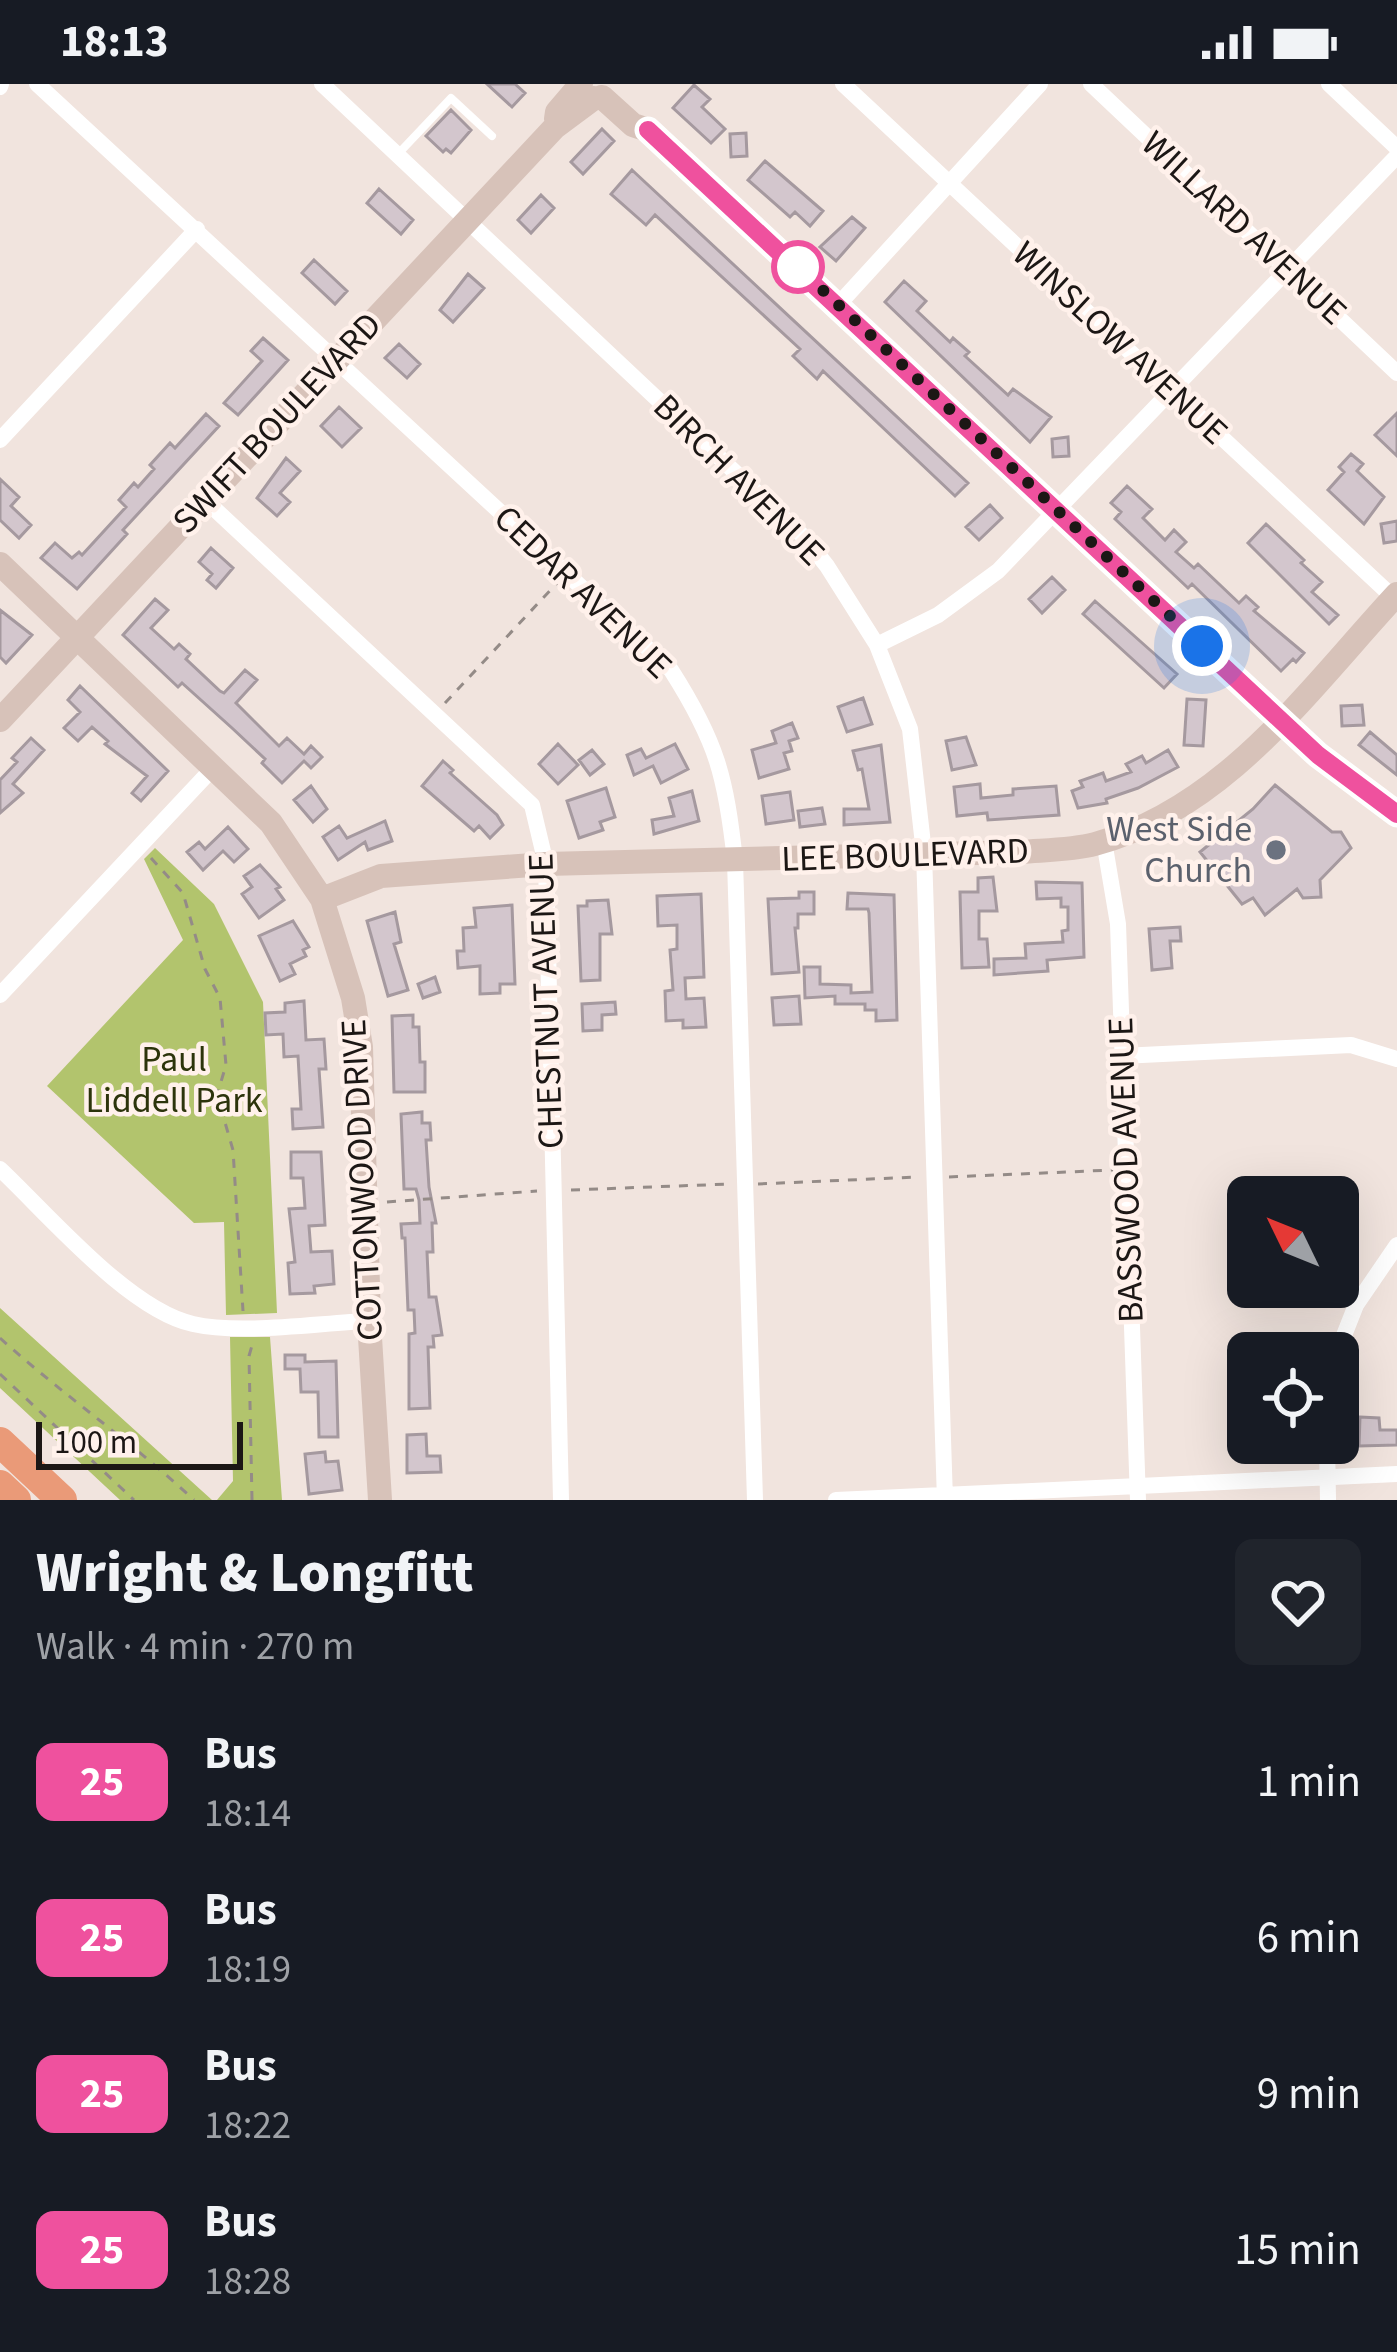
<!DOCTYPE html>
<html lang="en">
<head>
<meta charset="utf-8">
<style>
	body { margin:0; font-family:"Source Sans 3",sans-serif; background:#20242c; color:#f1f3f6; height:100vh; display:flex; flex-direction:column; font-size:45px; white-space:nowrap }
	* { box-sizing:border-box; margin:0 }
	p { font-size:39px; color:#9ea1a6 }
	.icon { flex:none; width:66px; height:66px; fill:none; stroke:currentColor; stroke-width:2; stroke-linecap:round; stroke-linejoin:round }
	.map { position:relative; height:1416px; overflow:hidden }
	.drawer { display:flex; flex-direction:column; background:#171b24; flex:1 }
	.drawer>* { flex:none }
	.badge { padding:0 24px; border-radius:18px; font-size:42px; line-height:78px }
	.needle { width:78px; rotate:313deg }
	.fabs { position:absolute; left:1227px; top:1092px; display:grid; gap:24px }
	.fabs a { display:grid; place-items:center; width:132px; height:132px; border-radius:18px; background:#171b24; box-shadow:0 12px 48px #0002; font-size:60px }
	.scale { position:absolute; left:36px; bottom:30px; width:207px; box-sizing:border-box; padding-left:12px; border:6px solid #1c1715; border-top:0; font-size:33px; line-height:42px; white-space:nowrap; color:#1c1715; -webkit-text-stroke:9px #fff1eb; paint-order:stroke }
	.you { position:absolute; width:60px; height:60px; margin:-30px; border:9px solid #fff; border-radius:50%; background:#1a73e8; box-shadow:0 0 0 18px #1a73e833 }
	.map>.badge { position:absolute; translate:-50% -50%; box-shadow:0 0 0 6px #fff }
	.round { display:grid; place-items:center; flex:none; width:126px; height:126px; border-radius:18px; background:#20242c }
	.headline { display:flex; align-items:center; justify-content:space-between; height:204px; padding:0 36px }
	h1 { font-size:57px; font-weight:800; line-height:90px }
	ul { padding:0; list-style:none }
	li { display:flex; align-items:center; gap:36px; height:156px; padding:0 36px }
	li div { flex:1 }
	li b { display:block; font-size:45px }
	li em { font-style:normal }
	li .badge { min-width:132px; font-weight:700; text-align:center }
	.status { display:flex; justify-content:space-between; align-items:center; height:84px; padding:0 60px; background:#171b24; direction:ltr }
	.status svg { height:33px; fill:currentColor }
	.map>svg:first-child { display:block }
	.green { fill:#b2c46d }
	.building { fill:#d3c6cd; stroke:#a5999f; stroke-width:3 }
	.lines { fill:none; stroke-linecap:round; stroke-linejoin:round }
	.path { stroke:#948b87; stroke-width:3; stroke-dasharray:9 9; stroke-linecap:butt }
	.lane { stroke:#fff; stroke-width:8 }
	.street { stroke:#fff; stroke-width:16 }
	.secondary { stroke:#d7c2b9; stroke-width:24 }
	.highway { stroke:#ea9a78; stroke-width:30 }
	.line-casing { stroke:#fff; stroke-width:27 }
	.line { stroke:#ef519e; stroke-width:18 }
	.walk { stroke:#1c1715; stroke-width:12; stroke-dasharray:0 21.6 }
	.stop-dot { fill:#fff; stroke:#ef519e; stroke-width:6 }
	.worship-dot { fill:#6b7280; stroke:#fff1eb; stroke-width:4.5 }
	.labels { text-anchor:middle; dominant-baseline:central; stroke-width:9; stroke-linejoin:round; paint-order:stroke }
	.street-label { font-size:36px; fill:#1c1715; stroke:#fff1eb }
	.worship-label { font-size:36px; fill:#5b616d; stroke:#fff1eb; text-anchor:end }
	.park-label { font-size:36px; fill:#2c340b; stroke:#fff1eb }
</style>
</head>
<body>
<div class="status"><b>18:13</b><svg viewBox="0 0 49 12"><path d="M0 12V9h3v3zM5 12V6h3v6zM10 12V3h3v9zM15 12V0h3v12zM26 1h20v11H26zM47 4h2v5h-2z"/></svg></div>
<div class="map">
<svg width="1397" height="1416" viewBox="0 0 1397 1416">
	<rect width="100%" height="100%" fill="#f1e4de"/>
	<path class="green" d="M 155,764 L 214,820 L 263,918 L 277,1229 L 226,1231 L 224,1138 L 194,1139 L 47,1002 L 183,856 L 144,775 Z
		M 0,1224 L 212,1416 L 120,1416 L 0,1304 Z
		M 230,1253 L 270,1253 L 282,1416 L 217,1416 L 233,1397 Z"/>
	<path class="building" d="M 487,0 L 515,0 L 525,9 L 512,23 Z
		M 694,1 L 710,15 L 702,23 L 725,45 L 711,59 L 673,24 Z
		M 451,26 L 471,46 L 451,69 L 446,65 L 443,68 L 426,52 Z
		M 602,45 L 614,57 L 583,90 L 571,78 Z
		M 746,49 L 747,72 L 731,73 L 730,50 Z
		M 765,77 L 823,127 L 810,142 L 795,128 L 790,133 L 748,96 Z
		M 632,86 L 968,399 L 955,412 L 823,287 L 817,295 L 793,272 L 800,265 L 655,131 L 646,141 L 611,110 Z
		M 379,105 L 413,136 L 401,150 L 367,119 Z
		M 541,111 L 554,124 L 531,149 L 518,136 Z
		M 852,133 L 865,144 L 836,177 L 820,163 Z
		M 314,176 L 347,207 L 335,220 L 302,189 Z
		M 468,190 L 484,204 L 453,238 L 440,226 Z
		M 904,197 L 926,217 L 917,227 L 950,258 L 953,254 L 969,268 L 965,272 L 1008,311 L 1013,305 L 1051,333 L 1030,358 L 885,218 Z
		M 263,254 L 288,276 L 238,331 L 224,319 L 262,277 L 251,267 Z
		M 399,260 L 420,280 L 407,294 L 385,274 Z
		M 339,323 L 361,344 L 342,363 L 321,342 Z
		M 1397,329 L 1397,372 L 1375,351 Z
		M 206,330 L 219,342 L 123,446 L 127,450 L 77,505 L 41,474 L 55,459 L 72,474 L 79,468 L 82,471 L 126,423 L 119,416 L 134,399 L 138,403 L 154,385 L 150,381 L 170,359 L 175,364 Z
		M 1068,353 L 1069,372 L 1053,373 L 1052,355 Z
		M 1351,370 L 1363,380 L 1357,387 L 1384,413 L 1364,440 L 1328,406 L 1344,388 L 1339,383 Z
		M 286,374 L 300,387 L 280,409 L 290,418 L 277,432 L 257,414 Z
		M 0,395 L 19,413 L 11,422 L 31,441 L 19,454 L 0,436 Z
		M 1127,402 L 1152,425 L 1143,434 L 1165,456 L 1174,446 L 1186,458 L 1176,468 L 1194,484 L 1198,480 L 1239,519 L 1246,512 L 1258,523 L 1254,527 L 1304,569 L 1296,578 L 1293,575 L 1281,587 L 1192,500 L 1188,504 L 1115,435 L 1121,428 L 1111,419 Z
		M 990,421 L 1002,434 L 979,456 L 966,443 Z
		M 1397,437 L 1397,457 L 1384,459 L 1381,440 Z
		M 1266,440 L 1304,476 L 1301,479 L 1322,498 L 1312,508 L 1338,531 L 1329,540 L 1248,459 Z
		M 211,464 L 233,484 L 216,504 L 207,496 L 212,490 L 199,478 Z
		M 1052,493 L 1065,506 L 1042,529 L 1029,515 Z
		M 155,515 L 168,526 L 151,544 L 174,565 L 179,560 L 190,570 L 186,575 L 220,607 L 224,609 L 245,586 L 257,596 L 236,619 L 279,662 L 287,654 L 304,670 L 311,662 L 322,673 L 311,684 L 304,677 L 282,699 L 262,679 L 265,675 L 232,644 L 182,599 L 178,603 L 123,551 Z
		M 1095,517 L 1177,590 L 1164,604 L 1083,530 Z
		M 0,526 L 32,551 L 6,579 L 0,573 Z
		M 80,602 L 168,687 L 141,717 L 132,709 L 147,692 L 105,660 L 108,657 L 92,643 L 78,657 L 64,644 L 80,628 L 68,616 Z
		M 863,614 L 872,640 L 847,648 L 838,623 Z
		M 1187,615 L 1206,616 L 1203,662 L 1184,661 Z
		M 1362,621 L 1364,641 L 1342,642 L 1341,622 Z
		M 792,639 L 798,654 L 789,657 L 792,667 L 784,669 L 789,685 L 759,694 L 752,666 L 776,659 L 772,647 Z
		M 1370,648 L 1397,671 L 1397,691 L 1359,661 Z
		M 966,653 L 976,681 L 952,686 L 946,657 Z
		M 31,654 L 44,666 L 13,700 L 23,709 L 0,729 L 0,696 L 17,678 L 12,674 Z
		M 558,660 L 578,681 L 558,700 L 539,680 Z
		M 675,660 L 688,685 L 661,699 L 653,682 L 634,691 L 627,671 L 641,665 L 646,674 Z
		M 881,661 L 890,738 L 844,741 L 844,725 L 869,725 L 862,685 L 858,686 L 853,667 Z
		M 592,666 L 604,680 L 590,691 L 579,676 Z
		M 1168,666 L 1178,683 L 1138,704 L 1106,715 L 1107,719 L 1078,724 L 1072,707 L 1083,703 L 1080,697 L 1103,689 L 1106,697 L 1131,688 L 1126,680 L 1142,672 L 1146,679 Z
		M 443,677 L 453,686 L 450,689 L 497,731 L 503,741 L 490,754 L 479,742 L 474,747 L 422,702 Z
		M 980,700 L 981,714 L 1013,711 L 1013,705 L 1056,702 L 1059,731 L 988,736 L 987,729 L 957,732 L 954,703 Z
		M 1275,701 L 1332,748 L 1341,748 L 1351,764 L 1320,796 L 1321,813 L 1303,814 L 1297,805 L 1265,831 L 1253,814 L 1242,820 L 1200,768 L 1253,725 Z
		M 311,702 L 327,725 L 313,738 L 294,716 Z
		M 606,704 L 615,733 L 600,738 L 603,746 L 579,754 L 567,717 Z
		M 692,707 L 699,737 L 654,750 L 652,736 L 674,732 L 669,714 Z
		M 790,708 L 794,736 L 766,740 L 762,712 Z
		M 822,724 L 825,740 L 800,743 L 798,727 Z
		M 385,737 L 392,757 L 368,766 L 365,758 L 338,776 L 323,753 L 339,742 L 347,754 Z
		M 228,743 L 248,765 L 234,778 L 223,767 L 203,786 L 187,768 L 199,758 L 205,765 Z
		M 260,781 L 280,803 L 276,805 L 284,816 L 259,834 L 242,810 L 252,803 L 244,792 Z
		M 993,793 L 997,827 L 979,827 L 979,855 L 987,855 L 989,883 L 962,884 L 960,808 L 978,808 L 978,794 Z
		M 1036,798 L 1082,799 L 1084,873 L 1047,876 L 1048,887 L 994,891 L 994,875 L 1026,874 L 1025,860 L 1063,858 L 1062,847 L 1068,846 L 1068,823 L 1061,823 L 1061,814 L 1037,815 Z
		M 799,808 L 814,808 L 814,830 L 798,830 L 798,844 L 795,844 L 799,888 L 772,890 L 768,815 L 799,814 Z
		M 848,809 L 894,811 L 897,936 L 876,937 L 876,926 L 865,926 L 865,920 L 835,920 L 835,912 L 805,914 L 804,883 L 820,883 L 820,900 L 851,901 L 851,909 L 872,908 L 869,829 L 868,825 L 847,825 Z
		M 701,810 L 704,893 L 685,894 L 686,915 L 704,914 L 706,943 L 683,944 L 683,936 L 666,937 L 665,907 L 673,906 L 670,866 L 677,865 L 677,841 L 658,842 L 657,812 Z
		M 608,816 L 612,850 L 600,850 L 600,896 L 581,897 L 578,822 L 587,822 L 587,817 Z
		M 512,821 L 515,900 L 500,900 L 500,909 L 480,910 L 480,882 L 458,884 L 457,867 L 464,867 L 463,844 L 476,843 L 474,824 Z
		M 395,828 L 401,858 L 394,860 L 408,906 L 388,912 L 367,837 Z
		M 293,837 L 309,863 L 303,866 L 306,872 L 290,880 L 295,890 L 280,897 L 259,852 Z
		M 1180,843 L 1181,857 L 1170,857 L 1172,884 L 1152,886 L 1149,845 Z
		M 435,893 L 440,908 L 423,914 L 418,900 Z
		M 799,912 L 801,940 L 774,941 L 772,914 Z
		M 304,917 L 306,956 L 324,955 L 326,985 L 319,985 L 323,1043 L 293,1045 L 292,1025 L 301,1025 L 298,972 L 284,973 L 283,950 L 266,951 L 265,929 L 285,928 L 285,919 Z
		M 615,918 L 616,930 L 602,931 L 602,946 L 583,947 L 582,920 Z
		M 413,931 L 413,943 L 419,943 L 420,978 L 425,978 L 425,1008 L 394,1008 L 392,932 Z
		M 422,1028 L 422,1039 L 430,1039 L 431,1056 L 426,1056 L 429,1103 L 436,1139 L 432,1139 L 433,1168 L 427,1168 L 429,1213 L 436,1213 L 442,1251 L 433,1252 L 434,1263 L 428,1263 L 430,1324 L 409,1325 L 409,1250 L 415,1249 L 414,1226 L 408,1226 L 405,1154 L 402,1154 L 401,1140 L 420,1139 L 419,1116 L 416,1105 L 404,1105 L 401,1030 Z
		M 291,1068 L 321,1068 L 325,1141 L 309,1142 L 311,1168 L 332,1167 L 334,1200 L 314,1202 L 315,1209 L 290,1210 L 288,1179 L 295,1178 L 289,1125 L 305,1124 L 303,1094 L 291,1094 Z
		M 285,1271 L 305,1271 L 305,1278 L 336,1277 L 338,1353 L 319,1353 L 318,1308 L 301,1308 L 300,1285 L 285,1285 Z
		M 1360,1333 L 1379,1334 L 1380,1346 L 1397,1346 L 1397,1361 L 1359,1362 Z
		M 426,1350 L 427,1372 L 440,1372 L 441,1388 L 407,1389 L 407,1351 Z
		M 325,1368 L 326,1378 L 338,1377 L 342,1406 L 309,1410 L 305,1370 Z"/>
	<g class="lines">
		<path class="path" d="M 445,619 L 557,499
			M 151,774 L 183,809 L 205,885 L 220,914 L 226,981 L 217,1011 L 233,1066 L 243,1227
			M 949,1093 L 1113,1086
			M 758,1100 L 917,1093
			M 571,1106 L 729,1100
			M 387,1118 L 537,1107
			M 0,1254 C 63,1311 132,1358 194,1416
			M 0,1290 L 134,1416
			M 252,1416 L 249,1272 L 253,1258"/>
		<path class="lane" d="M 398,70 L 451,14 L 492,52"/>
		<path class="street" d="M 37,0 L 671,586 C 717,658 726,693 735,777 L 755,1416
			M 322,0 L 804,453 L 827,482 L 877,561 L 910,645 L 924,769 L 945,1416
			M 843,0 L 1397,517
			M 1091,0 L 1397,289
			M 1329,0 L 1397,64
			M 0,3 L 1,0
			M 838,221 L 1040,0
			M 0,356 L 197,145
			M 205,416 L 532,721 L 546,780 L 561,1416
			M 877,561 L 938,531 L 998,487 L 1397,72
			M 1104,757 L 1118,840 L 1138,1416
			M 0,911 L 214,683
			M 1121,972 L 1351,961 L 1397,975
			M 0,1085 C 49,1131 129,1226 193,1240 C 241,1251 318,1239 369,1237
			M 1337,1269 L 1356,1221 L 1397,1161
			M 1327,1359 L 1328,1416
			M 836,1416 L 1397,1390"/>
		<path class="secondary" d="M 602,13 L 633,41 L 648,46 L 1318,671 L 1397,731
			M 556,35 L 557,28 L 581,0
			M 0,480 L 271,739 L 322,815 L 353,914 L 361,963 L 369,1237 L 380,1416
			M 0,636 L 555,43 L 594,14
			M 322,815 L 381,792 L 546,780 L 1021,768 C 1045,766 1072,766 1095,760 C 1226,724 1308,606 1397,510"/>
		<path class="highway" d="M 0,1358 L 62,1416
			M 0,1401 L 16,1416"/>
	</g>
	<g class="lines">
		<defs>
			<path id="line" d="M 648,46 L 1318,671 L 1397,730"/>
		</defs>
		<use href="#line" class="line-casing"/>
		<use href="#line" class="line"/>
		<path class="walk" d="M 798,183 L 795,180 L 1202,562"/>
	</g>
	<circle class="stop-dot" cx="798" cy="183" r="24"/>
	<circle class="worship-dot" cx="1276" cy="766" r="12"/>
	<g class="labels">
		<g class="street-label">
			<text transform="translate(1244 144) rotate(43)">WILLARD AVENUE</text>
			<text transform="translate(1120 259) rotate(43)">WINSLOW AVENUE</text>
			<text transform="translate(277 339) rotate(-47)">SWIFT BOULEVARD</text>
			<text transform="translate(739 396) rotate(45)">BIRCH AVENUE</text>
			<text transform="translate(583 508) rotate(44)">CEDAR AVENUE</text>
			<text transform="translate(905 771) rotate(-2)">LEE BOULEVARD</text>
			<text transform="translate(546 917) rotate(-92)">CHESTNUT AVENUE</text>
			<text transform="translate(1126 1086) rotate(-92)">BASSWOOD AVENUE</text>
			<text transform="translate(362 1096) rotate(-93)">COTTONWOOD DRIVE</text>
		</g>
		<g class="worship-label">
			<text x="1252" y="745">West Side<tspan x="1252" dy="41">Church</tspan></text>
		</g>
		<g class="park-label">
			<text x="174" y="975">Paul<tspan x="174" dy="41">Liddell Park</tspan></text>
		</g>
	</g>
</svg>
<div class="fabs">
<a><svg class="needle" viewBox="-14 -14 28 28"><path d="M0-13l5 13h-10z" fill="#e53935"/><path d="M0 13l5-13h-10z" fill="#9ea1a6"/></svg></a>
<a><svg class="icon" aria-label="locate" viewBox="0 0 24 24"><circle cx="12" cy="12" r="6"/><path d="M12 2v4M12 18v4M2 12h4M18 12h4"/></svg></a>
</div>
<div class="scale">100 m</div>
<div class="you" style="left:1202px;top:562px"></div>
</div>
<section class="drawer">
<div class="headline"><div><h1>Wright &amp; Longfitt</h1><p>Walk · 4 min · 270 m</p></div><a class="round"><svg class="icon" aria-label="heart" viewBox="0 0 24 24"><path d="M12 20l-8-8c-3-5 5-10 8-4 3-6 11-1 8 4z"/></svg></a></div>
<ul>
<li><span class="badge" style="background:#ef519e;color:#fff">25</span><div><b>Bus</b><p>18:14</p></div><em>1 min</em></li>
<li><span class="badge" style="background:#ef519e;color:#fff">25</span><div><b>Bus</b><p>18:19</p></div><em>6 min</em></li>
<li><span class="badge" style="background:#ef519e;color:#fff">25</span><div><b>Bus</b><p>18:22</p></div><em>9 min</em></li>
<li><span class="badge" style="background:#ef519e;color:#fff">25</span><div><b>Bus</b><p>18:28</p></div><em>15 min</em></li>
</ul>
</section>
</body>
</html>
